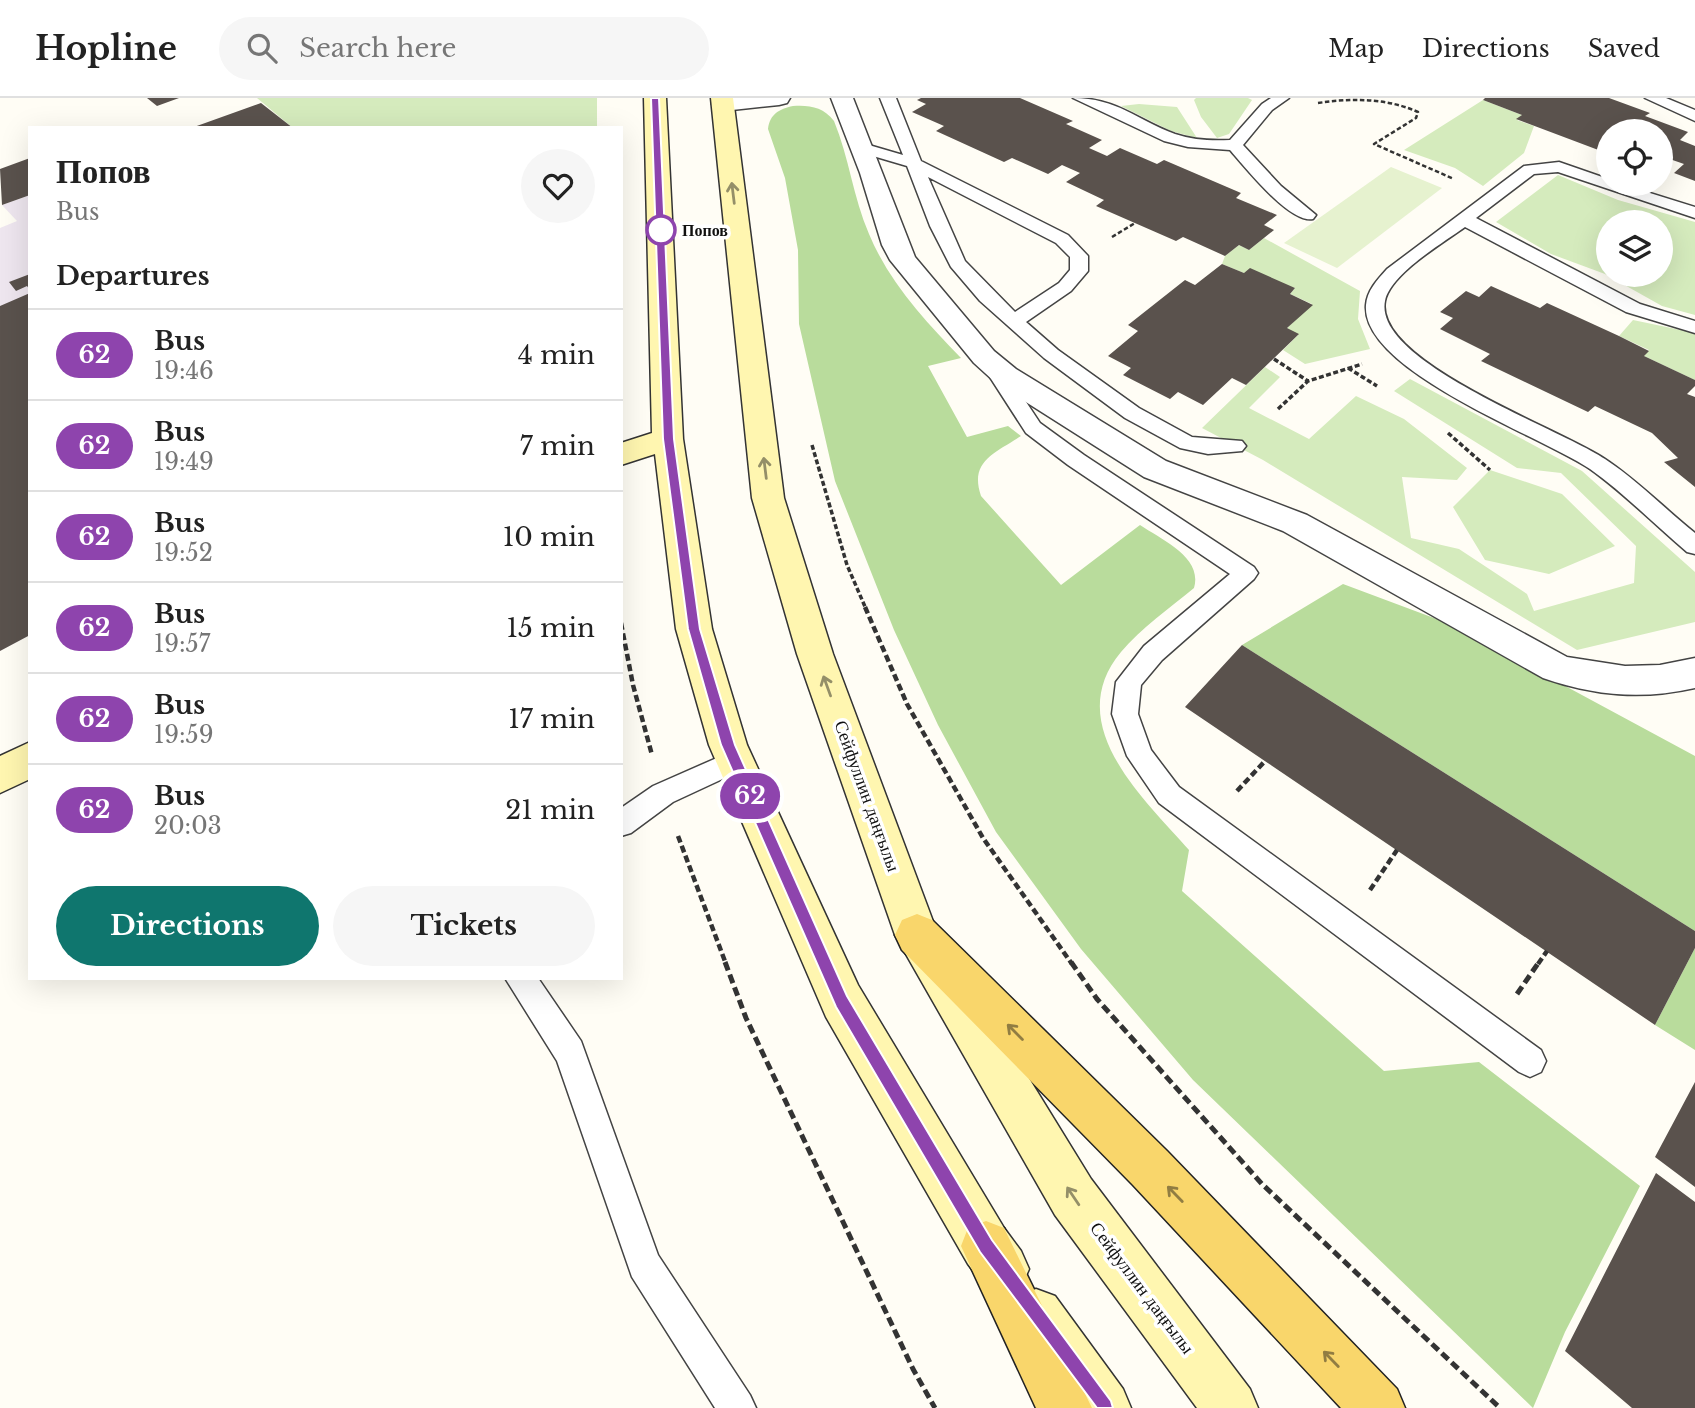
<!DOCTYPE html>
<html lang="en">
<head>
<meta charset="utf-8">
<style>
	body { margin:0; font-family:"Libre Baskerville",serif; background:#f6f6f6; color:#222; height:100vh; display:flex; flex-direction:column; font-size:26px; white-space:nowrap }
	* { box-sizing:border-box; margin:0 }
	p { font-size:23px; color:#767676 }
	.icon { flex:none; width:38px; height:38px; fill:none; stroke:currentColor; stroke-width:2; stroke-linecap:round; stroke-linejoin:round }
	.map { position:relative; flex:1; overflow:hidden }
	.sheet { position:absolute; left:28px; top:28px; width:595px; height:854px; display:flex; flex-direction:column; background:#fff; border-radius:0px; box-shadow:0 7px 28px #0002 }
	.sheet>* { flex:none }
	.badge { padding:0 14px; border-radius:23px; font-size:24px; line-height:46px }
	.tools { position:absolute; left:1596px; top:21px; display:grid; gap:14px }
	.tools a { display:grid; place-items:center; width:77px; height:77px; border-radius:50%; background:#fff; box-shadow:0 7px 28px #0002; font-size:35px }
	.map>.badge { position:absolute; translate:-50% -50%; box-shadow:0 0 0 4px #fff }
	h2 { padding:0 28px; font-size:26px; line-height:63px }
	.round { display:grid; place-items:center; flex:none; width:74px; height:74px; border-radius:37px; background:#f6f6f6 }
	.summary { display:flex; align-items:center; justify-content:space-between; height:119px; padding:0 28px }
	h1 { font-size:33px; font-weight:800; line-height:52px }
	.action { display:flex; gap:14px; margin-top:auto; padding:14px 28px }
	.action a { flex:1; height:80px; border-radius:42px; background:#0f766e; color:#fff; font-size:28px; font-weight:800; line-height:80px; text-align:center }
	.action a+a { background:#f6f6f6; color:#222 }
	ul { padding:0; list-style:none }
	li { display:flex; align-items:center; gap:21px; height:91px; padding:0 28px; border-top:2px solid #e0e0e0 }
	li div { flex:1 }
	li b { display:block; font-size:26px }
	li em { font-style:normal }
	li .badge { min-width:77px; font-weight:700; text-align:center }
	header { display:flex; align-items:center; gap:42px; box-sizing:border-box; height:98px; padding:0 35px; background:#fff; border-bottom:2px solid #e0e0e0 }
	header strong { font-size:33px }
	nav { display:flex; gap:38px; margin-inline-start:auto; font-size:24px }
	.search { width:490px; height:63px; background:#f6f6f6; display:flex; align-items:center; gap:18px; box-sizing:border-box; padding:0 24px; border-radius:38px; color:#767676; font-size:26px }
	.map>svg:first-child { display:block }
	.industrial { fill:#eee6ef }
	.green { fill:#d5ebbd; fill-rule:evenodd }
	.forest { fill:#b9dc9c }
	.pitch { fill:#e6f2cf }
	.building { fill:#5a524d }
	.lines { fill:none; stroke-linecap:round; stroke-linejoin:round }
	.lane-casing { stroke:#444; stroke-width:3 }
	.street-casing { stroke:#444; stroke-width:3 }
	.secondary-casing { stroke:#333; stroke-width:3 }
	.primary-casing { stroke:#222; stroke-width:3 }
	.path-far3 { stroke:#333; stroke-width:2.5; stroke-dasharray:4.5 2.5; stroke-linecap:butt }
	.path-far2 { stroke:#333; stroke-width:3.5; stroke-dasharray:5 2.5; stroke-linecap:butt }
	.path-far1 { stroke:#333; stroke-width:4.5; stroke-dasharray:7 3.5; stroke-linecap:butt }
	.path { stroke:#333; stroke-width:5; stroke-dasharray:9 4.5; stroke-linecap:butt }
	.lane { fill:#fff; fill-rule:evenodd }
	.street { fill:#fff; fill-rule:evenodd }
	.secondary { fill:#fff6b0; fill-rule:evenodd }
	.primary { fill:#f9d66b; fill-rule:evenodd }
	.oneway { stroke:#948f68 }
	.oneway2 { stroke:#917d42 }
	.line { fill:#8e44ad; stroke:#fff; stroke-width:2 }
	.stop-dot { fill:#fff; stroke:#8e44ad; stroke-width:3.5 }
	.labels { text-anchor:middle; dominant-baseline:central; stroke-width:7; stroke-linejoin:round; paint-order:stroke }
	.far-stop-label { font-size:16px; font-weight:bold; fill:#111; stroke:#fff; text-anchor:start }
	.street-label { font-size:18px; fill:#111; stroke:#fff }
</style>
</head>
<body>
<header>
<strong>Hopline</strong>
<div class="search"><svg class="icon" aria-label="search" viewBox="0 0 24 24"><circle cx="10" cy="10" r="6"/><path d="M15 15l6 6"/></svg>Search here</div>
<nav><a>Map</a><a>Directions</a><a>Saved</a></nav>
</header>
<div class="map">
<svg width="1695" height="1310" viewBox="0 0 1695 1310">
	<rect width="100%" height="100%" fill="#fffdf5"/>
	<path class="industrial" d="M 30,97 L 30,537 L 0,553 L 0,130 L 17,123 L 2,107 Z"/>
	<path class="green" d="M 257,0 L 597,0 L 597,30 L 293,30 Z
		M 1196,0 L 1248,0 L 1252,2 L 1229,36 L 1217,40 L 1201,19 L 1194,2 Z
		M 1483,2 L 1522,17 L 1517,22 L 1534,28 L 1524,55 L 1483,88 L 1455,70 L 1404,52 Z
		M 1139,6 L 1177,9 L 1197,40 L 1171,33 L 1121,8 Z
		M 1558,77 L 1618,102 L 1695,124 L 1695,217 L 1662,208 L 1605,176 L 1551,156 L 1496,124 ZM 1608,124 L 1661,124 L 1661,177 L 1608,177 Z
		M 1264,140 L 1360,193 L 1358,221 L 1370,251 L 1305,266 L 1283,252 L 1298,237 L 1287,230 L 1312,206 L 1290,196 L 1295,190 L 1244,175 L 1222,166 L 1225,158 L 1239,147 L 1249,152 Z
		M 1633,222 L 1695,235 L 1695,282 L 1644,258 L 1649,252 L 1619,238 Z
		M 1265,269 L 1280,279 L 1249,310 L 1309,341 L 1356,298 L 1404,321 L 1467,370 L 1457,382 L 1402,379 L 1411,440 L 1459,451 L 1527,496 L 1534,513 L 1634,485 L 1636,448 L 1561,375 L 1517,370 L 1394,293 L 1410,281 L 1582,373 L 1695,474 L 1695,524 L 1577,552 L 1263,362 L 1202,330 Z
		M 1490,372 L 1562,396 L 1615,448 L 1549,476 L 1485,462 L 1453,409 Z"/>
	<path class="forest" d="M 793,8 C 810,7 823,9 834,23 C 849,59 853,99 869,136 C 889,184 925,223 961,260 L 928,268 L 967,339 L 1008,328 L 1021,338 C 995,355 969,363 981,398 L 1061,487 L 1140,427 C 1162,442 1203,459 1194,490 C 1170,510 1141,530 1121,554 C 1061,626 1143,700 1189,752 L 1182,793 L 1384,973 L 1479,964 L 1640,1088 L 1565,1234 L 1533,1310 L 1193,982 L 1081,851 L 996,734 L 938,627 L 894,532 L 835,383 L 799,226 L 798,152 L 785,80 L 768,31 C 770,16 779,11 793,8 Z
		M 1343,486 L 1450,526 L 1695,658 L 1695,833 L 1242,547 Z
		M 1695,850 L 1695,952 L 1655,927 Z"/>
	<path class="pitch" d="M 1391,69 L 1442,90 L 1337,170 L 1284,145 Z"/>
	<path class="building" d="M 147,0 L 179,0 L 157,8 Z
		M 921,0 L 1020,0 L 1073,23 L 1066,26 L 1102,42 L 1089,50 L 1107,58 L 1120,50 L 1157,66 L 1164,62 L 1241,95 L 1236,100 L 1277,117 L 1264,127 L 1274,132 L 1249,152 L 1239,147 L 1225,158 L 1183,139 L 1176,143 L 1096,108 L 1104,102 L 1066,84 L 1080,75 L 1062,67 L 1048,76 L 1012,60 L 1004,64 L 936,33 L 944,28 L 912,14 L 926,6 L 917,2 Z
		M 1485,0 L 1609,0 L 1650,15 L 1645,18 L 1688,34 L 1680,42 L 1695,48 L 1695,83 L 1674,75 L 1684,66 L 1661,58 L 1661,33 L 1608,33 L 1608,50 L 1601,53 L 1516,21 L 1522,17 L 1483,2 Z
		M 261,5 L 293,30 L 194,30 L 194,29 Z
		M 30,60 L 30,97 L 2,107 L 0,71 Z
		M 1222,166 L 1244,175 L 1250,170 L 1295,190 L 1290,196 L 1313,207 L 1287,230 L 1299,236 L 1246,287 L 1232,280 L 1203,307 L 1178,294 L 1170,301 L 1123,277 L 1131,270 L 1108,258 L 1138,233 L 1128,227 L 1185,182 L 1195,187 Z
		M 30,176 L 30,192 L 27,188 L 16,193 L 9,184 Z
		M 1491,188 L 1540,210 L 1547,205 L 1619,238 L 1649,253 L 1644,258 L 1695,282 L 1695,288 L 1687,296 L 1695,299 L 1695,389 L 1664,364 L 1678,360 L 1652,335 L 1595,308 L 1588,314 L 1481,263 L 1490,256 L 1440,231 L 1453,220 L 1440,214 L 1466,193 L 1479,199 Z
		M 30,195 L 30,537 L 0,553 L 0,208 Z
		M 1242,547 L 1695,833 L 1695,850 L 1655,927 L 1185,609 Z
		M 1695,984 L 1695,1089 L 1655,1059 Z
		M 1656,1075 L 1695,1104 L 1695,1310 L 1632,1310 L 1565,1253 Z"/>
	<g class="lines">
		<defs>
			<path id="lane" d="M 880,0 L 896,0 L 921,63 L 1068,137 L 1088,158 L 1088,173 L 1071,193 L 1026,224 L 1058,252 L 1139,310 L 1192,339 L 1242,343 L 1246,348 L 1242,353 L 1208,356 L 1180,350 L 1125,320 L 1044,260 L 980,203 L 951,169 L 930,128 L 907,68 L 856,53 L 854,50 L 862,45 L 903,57 ZM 928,79 L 1056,145 L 1070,159 L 1070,172 L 1059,185 L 1015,214 L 965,163 Z
				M 1073,0 C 1117,0 1137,22 1175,36 C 1193,42 1211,43 1230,42 L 1262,6 L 1271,0 L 1289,0 L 1272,12 L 1243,47 L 1281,88 L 1316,117 L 1313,121 C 1290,126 1245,69 1230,52 L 1188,49 L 1164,43 Z
				M 1645,0 L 1666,0 L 1695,12 L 1695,23 Z
				M 1559,64 L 1608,81 L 1608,86 L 1621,86 L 1695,109 L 1695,120 L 1558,74 L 1534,76 L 1476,120 L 1640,206 L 1695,223 L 1695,235 L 1626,214 L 1465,129 C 1443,145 1390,176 1385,203 C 1373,264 1561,331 1605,361 C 1637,382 1665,411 1695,435 L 1695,456 L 1687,454 C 1655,427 1624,395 1590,371 C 1541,338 1361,273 1366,207 C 1367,193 1377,182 1387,171 L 1524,68 Z
				M 994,264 L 1001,266 L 1040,325 L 1084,357 L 1254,469 L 1258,475 L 1254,481 L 1162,562 L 1141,587 L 1138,616 L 1151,652 L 1179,689 L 1541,952 L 1546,963 L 1541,974 L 1530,979 L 1519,974 L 1159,705 L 1127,658 L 1112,616 L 1116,584 L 1144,548 L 1230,476 L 1068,367 L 1026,335 L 984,270 L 987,266 Z
				M 735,652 L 744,655 L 748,663 L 744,671 L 673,704 L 631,735 L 621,738 L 621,710 L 653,688 Z
				M 505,880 L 538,880 L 581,943 L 658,1157 L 750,1297 L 756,1310 L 715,1310 L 632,1179 L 557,963 Z"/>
			<path id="street" d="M 720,0 L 790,0 L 787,5 L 779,7 L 723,13 L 715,11 L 712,6 Z
				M 831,0 L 853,0 L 915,159 L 994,253 L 1016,271 L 1166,363 L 1307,417 L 1567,559 L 1625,568 L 1660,567 L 1695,560 L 1695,590 C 1642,602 1595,598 1543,580 L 1283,433 L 1144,379 L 996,285 L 974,265 L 890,162 L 882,147 L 860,75 Z"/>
			<path id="secondary" d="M 644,0 L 666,0 L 683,341 L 712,531 L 747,647 L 858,887 L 1004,1130 L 1021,1153 L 1029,1171 L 1021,1189 L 1003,1197 L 985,1189 L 968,1166 L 826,919 L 709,647 L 676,531 L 655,356 L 621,367 L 621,345 L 652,335 Z
				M 711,0 L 733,0 L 784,400 L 833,556 L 934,826 L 1091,1081 L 1250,1291 L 1258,1310 L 1197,1310 L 1055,1117 L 895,837 L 797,556 L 752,400 Z
				M 30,644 L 30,681 L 0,695 L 0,658 Z
				M 1036,1191 L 1055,1198 L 1123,1291 L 1131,1310 L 1071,1310 L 1017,1236 L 1010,1217 L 1017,1198 Z"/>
			<path id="primary" d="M 917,816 L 932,822 L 1167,1053 L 1397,1291 L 1405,1310 L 1341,1310 L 1133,1087 L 902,852 L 895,837 L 902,822 Z
				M 986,1123 L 1004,1130 L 1092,1310 L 1036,1310 L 961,1148 L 968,1130 Z"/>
		</defs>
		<use href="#lane" class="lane-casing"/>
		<use href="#street" class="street-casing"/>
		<use href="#secondary" class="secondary-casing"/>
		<use href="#primary" class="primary-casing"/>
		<path class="path-far3" d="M 1318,5 C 1351,0 1387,0 1418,14 L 1416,20 L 1374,46 L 1454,81
			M 1112,139 L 1135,125"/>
		<path class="path-far2" d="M 1274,261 L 1308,283
			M 1348,270 L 1377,288
			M 1278,311 L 1308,283 L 1362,266
			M 1448,335 L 1490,372
			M 812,347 L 847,467 L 866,511"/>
		<path class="path-far1" d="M 865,509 L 907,606 L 983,740 L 1072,866
			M 621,525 L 633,587 L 652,657
			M 1237,693 L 1265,663
			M 678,738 L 726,866
			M 1370,792 L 1397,752
			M 1538,866 L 1547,853"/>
		<path class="path" d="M 725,864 L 746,920 L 913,1271 L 935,1310
			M 1071,864 L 1097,901 L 1262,1086 L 1500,1310
			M 1517,896 L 1539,864"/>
		<use href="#lane" class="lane"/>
		<use href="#street" class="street"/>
		<use href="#secondary" class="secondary"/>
		<use href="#primary" class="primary"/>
	</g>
	<defs><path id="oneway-shaft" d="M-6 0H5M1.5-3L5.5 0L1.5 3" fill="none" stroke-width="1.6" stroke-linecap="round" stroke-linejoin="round" transform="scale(1.75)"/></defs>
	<g class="oneway">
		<use href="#oneway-shaft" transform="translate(733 95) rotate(-97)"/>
		<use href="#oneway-shaft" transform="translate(765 370) rotate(-97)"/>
		<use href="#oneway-shaft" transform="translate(827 588) rotate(-110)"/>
		<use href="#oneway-shaft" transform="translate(1073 1098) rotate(-124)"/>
	</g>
	<g class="oneway2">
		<use href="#oneway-shaft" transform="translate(1015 934) rotate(-135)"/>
		<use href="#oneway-shaft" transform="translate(1175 1096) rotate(-134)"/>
		<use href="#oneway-shaft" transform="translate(1331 1261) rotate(-134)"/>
	</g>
	<path class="line" d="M 651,0 L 659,0 L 674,341 L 700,531 L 735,647 L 847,898 L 992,1142 L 1111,1303 L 1113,1310 L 1097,1310 L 980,1154 L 836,909 L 721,647 L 688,531 L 663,341 Z"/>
	<circle class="stop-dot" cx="661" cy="132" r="14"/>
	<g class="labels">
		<g class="far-stop-label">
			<text x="682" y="132">Попов</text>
		</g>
		<g class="street-label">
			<text transform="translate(867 698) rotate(70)">Сейфуллин даңғылы</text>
			<text transform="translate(1142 1190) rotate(53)">Сейфуллин даңғылы</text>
		</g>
	</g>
</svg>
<div class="tools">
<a><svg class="icon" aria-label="locate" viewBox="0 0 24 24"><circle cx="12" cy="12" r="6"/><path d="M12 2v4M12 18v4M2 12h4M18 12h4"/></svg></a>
<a><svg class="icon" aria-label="layers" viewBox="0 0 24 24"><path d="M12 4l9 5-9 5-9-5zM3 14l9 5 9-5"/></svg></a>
</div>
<b class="badge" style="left:750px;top:698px;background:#8e44ad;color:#fff">62</b>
<section class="sheet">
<div class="summary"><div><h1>Попов</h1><p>Bus</p></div><a class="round"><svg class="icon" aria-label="heart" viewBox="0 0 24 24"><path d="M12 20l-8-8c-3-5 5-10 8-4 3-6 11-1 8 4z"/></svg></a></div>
<h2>Departures</h2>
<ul>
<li><span class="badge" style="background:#8e44ad;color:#fff">62</span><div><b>Bus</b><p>19:46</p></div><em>4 min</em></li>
<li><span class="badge" style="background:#8e44ad;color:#fff">62</span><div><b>Bus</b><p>19:49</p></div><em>7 min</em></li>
<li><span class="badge" style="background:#8e44ad;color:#fff">62</span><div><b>Bus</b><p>19:52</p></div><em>10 min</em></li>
<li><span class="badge" style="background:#8e44ad;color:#fff">62</span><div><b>Bus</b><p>19:57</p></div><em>15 min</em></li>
<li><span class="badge" style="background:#8e44ad;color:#fff">62</span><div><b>Bus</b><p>19:59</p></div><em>17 min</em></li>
<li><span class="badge" style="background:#8e44ad;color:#fff">62</span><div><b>Bus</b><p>20:03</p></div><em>21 min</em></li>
</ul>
<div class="action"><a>Directions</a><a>Tickets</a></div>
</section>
</div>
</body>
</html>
